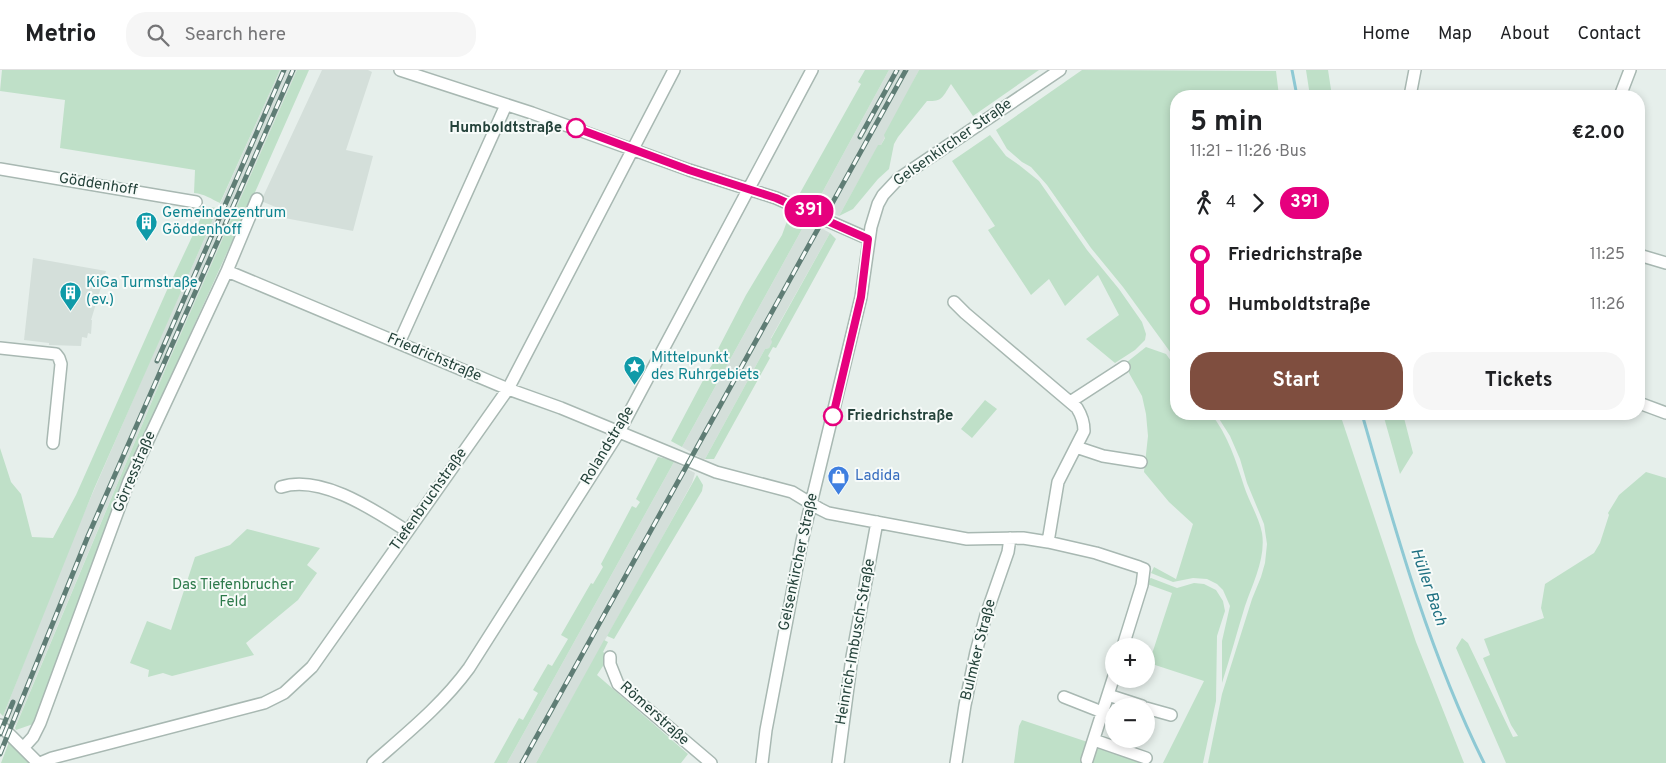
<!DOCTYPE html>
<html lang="en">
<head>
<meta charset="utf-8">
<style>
	body { margin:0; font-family:Overpass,sans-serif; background:#f6f6f6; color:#202124; height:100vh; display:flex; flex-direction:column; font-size:19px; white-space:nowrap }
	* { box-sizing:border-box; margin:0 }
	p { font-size:16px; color:#757577 }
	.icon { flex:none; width:28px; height:28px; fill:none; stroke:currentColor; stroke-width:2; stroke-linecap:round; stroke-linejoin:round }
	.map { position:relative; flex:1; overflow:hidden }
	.panel { position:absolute; left:1170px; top:20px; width:475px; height:330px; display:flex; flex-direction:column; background:#fff; border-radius:20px; box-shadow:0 2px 8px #0003 }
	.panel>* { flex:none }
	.badge { padding:0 10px; border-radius:16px; font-size:18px; line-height:32px }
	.fabs { position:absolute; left:1105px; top:568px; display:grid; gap:10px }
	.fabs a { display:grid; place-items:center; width:50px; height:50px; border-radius:50%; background:#fff; box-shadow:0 2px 8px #0003; font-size:25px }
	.map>.badge { position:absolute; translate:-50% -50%; box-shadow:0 0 0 2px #fff }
	.legs { display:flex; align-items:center; gap:8px; height:55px; padding:0 20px; font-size:16px }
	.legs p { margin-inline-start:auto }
	.overview { display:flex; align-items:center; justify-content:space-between; height:85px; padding:0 20px }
	h1 { font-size:28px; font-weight:700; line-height:38px }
	.action { display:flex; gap:10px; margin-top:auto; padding:10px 20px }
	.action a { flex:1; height:58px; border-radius:20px; background:#7f4e3f; color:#fff; font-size:20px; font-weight:700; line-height:58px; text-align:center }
	.action a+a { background:#f6f6f6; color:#202124 }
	ul { padding:0 20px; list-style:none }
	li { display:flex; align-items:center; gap:18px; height:50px; font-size:19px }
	li i { display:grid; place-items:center; width:8px; height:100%; margin:0 6px; background:currentColor }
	li i::after { content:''; width:12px; height:12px; margin:-6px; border:4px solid; border-radius:50%; background:#fff }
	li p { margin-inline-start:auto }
	li:first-child i { background:linear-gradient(#0000 50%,currentColor 0) }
	li:last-child i { background:linear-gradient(currentColor 50%,#0000 0) }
	header { display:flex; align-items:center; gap:30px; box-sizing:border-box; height:70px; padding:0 25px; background:#fff; border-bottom:1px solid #e0e0e0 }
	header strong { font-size:24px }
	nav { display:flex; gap:28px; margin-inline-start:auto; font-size:18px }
	.search { width:350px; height:45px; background:#f6f6f6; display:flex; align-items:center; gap:12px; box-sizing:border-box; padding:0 18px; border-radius:20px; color:#757577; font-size:19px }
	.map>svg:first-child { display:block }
	.built { fill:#d4dfda }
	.green { fill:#bfe0c8 }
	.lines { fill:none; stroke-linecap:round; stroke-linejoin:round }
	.stream { stroke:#8ec9d4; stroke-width:3 }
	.street-casing { stroke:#a8b8b2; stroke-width:14 }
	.street { stroke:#fff; stroke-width:11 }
	.rail-casing { stroke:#5f7d75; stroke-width:5 }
	.rail { stroke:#f7fbf9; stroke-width:3; stroke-dasharray:9; stroke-linecap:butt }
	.line-1-casing { stroke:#fff; stroke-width:11 }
	.line-1 { stroke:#e6007e; stroke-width:8 }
	.stop-1-dot { fill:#fff; stroke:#e6007e; stroke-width:2.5 }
	.labels { text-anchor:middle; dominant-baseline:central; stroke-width:4; stroke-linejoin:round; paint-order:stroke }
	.stop-label { font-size:15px; font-weight:bold; fill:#24423a; stroke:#f7fbf9; text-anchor:end }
	.street-label { font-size:15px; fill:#24423a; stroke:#f7fbf9 }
	.culture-label { font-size:15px; fill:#0d838f; stroke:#f7fbf9; text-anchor:start }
	.shop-label { font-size:15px; fill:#366cbe; stroke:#f7fbf9; text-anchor:start }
	.park-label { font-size:15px; fill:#2d7a4b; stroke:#f7fbf9 }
	.water-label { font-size:16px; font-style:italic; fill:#1c6f80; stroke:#f7fbf9 }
</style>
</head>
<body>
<header>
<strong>Metrio</strong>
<div class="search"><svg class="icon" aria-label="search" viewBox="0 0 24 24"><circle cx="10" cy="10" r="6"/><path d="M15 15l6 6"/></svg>Search here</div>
<nav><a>Home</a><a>Map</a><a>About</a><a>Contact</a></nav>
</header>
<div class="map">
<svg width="1666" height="693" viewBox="0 0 1666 693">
	<rect width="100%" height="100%" fill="#e6efeb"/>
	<path class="built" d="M 280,0 L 297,0 L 168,293 L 16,655 L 8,652 L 9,649 L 3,646 L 71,473 L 156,277 Z
		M 322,0 L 368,0 L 372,2 L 346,80 L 373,86 L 353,161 L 274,146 L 278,138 L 261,131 Z
		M 889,0 L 919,0 L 881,75 L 878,76 L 839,146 L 836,145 L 816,134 Z
		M 807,150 L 830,163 L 771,268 L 773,271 L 769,278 L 765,279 L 705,389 L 703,389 L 682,377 Z
		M 33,188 L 106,201 L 91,250 L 92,250 L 91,264 L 88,263 L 87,268 L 82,267 L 81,276 L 49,275 L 49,273 L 24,270 Z
		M 674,392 L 695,403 L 692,413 L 651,488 L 536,693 L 507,693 Z"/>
	<path class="green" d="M 2,0 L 280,0 L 220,133 C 211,129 205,124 194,123 L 195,100 L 60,78 L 65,30 L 0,21 Z
		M 297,0 L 309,0 L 248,138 L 242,137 L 240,142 L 244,145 L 124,410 L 36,653 L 16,660 L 15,658 L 168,293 Z
		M 865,0 L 889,0 L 816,134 L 800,123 L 861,14 L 858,12 Z
		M 919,0 L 1039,0 L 973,46 L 951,14 C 943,26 943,32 927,31 L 898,67 L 894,74 L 889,99 L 878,109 L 853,139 L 839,146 L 878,75 L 881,75 L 885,68 L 884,65 Z
		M 1082,0 L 1276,1 L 1279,26 L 1176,26 L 1176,290 L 1123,217 L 1091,178 L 1047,115 L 1031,97 L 1022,92 L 1007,79 L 996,60 Z
		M 1306,0 L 1328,0 L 1332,26 L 1310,26 Z
		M 990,65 L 1006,86 L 1019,95 L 1039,111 L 1046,121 L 1087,180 L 1119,219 L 1142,252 L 1146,264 L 1145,270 L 1135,280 L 1115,293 L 1086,269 L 1119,245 L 1098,205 L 1065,236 L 1049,209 L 1031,225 L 988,160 L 995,156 L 952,91 Z
		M 206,137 L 218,138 L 94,419 L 3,646 L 0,643 L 0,378 L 11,412 L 21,424 L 32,467 L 53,468 L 76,425 L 167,220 Z
		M 790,143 L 807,150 L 682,377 L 671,371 L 708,301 L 719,284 L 718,279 L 746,225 L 782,165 Z
		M 830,163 L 836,169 L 776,278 L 773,277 L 768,286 L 770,288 L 714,389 L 705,389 L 765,279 L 769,278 L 772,272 L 771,269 Z
		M 1146,277 L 1166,284 L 1176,298 L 1176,344 L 1211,344 C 1228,365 1236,391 1244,416 C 1249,432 1259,447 1262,463 C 1266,488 1253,513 1245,536 C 1237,562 1230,588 1222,613 L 1222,571 L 1230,536 L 1223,520 L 1217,514 L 1207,509 L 1193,508 L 1173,512 L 1151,503 L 1154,497 L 1176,509 L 1193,454 L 1169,432 L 1144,402 L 1148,366 L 1146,344 L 1142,326 L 1129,303 L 1127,292 Z
		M 985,330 L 997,339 L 972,368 L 961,359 Z
		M 1216,344 L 1340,344 L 1416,572 L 1464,693 L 1208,693 L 1222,624 L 1252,529 L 1261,507 L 1265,493 L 1267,474 L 1264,454 L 1247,413 L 1240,389 L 1230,366 Z
		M 1383,344 L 1403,344 L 1413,383 L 1400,404 Z
		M 658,387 L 668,389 L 674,392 L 507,693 L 494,693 L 519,648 L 523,650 L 538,623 L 533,620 L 548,594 L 552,596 L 568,569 L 561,565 L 591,513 L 593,514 L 603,497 L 601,494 L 632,436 L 636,438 L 640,432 L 636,429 Z
		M 1646,402 L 1666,408 L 1666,693 L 1506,693 L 1456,578 L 1462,568 L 1468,573 L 1513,667 L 1518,666 L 1511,655 L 1483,588 L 1490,585 L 1484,569 L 1544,548 L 1541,538 L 1545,514 L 1594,483 L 1600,473 L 1609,445 L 1608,443 L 1619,425 Z
		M 697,405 L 703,415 L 702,421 L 614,569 L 607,566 Z
		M 247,459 L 320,478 L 307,495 L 317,503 L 298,530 L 246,573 L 254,585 L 172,606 L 163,603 L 148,607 L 149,600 L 130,593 L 147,551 L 171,560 L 195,487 L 230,475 Z
		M 1151,508 L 1177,518 L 1194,513 L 1204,514 L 1216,520 L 1223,531 L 1225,541 L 1217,566 L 1216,631 L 1203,693 L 1163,693 L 1204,611 L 1149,593 L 1172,523 L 1147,514 L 1149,509 Z
		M 604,570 L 608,572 L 603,582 L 606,584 L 605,593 L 597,605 L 688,684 L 681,693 L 536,693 Z
		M 1022,650 L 1150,693 L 1014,693 L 1019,656 Z
		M 9,672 L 30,693 L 1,693 Z"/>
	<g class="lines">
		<path class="stream" d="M 1292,0 L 1297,26
			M 1362,344 C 1396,463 1429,582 1484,693"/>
		<defs>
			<path id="street" d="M 400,0 L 532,43 L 689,100 L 776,128 L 869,169
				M 1410,26 L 1415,0
				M 1620,26 L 1630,0
				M 0,99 L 196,132
				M 1639,185 L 1666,193
				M 227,201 L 508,319 L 561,338 L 716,402 L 792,422 L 820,439 L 828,443 L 967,469 L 1023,468 L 1048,472 L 1096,483 L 1139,497 L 1144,499 L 1142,515 L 1123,576
				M 954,232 L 965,243 L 1077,338 C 1082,346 1084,352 1084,361 L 1058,412 L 1048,472
				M 399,273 L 506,35
				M 0,278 L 56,284 L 59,288 L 61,294 L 53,373
				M 1070,332 L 1124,297
				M 1639,333 L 1666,343
				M 1076,377 L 1103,386 L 1141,392
				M 281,417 C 321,404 374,440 407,461
				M 610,587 L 610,594 L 618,614 L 711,693
				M 1108,625 L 1142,636
				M 1064,627 L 1102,642
				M 1146,638 L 1171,645
				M 0,655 L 38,693
				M 1094,670 L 1146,688
				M 23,678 L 33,667 L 40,653 L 129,411 L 227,201 L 257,129
				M 1087,690 L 1114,606
				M 40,693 L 52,688 L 264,633 L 284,623 L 312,597 L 508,319 L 674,0
				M 373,693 C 407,663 442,635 469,598 L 619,362 L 812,0
				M 762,693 L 766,660 L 802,471 L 861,227 L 871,157 L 878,134 L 883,125 L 898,109 L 1060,0
				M 838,693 L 852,587 L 877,452
				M 956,693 L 965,635 L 976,582 L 986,545 L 1008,482 L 1010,468"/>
		</defs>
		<use href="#street" class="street-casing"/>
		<use href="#street" class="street"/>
		<defs>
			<path id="rail" d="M 860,67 L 897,0
				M 157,291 L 284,0
				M 0,664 L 13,632
				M 0,684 L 88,466 L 293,0
				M 522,693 L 906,0"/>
		</defs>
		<use href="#rail" class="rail-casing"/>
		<use href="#rail" class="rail"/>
	</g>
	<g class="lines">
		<defs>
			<path id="line-1" d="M 576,58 L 689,100 L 776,128 L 868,169 L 861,227 L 833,346"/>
		</defs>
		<use href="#line-1" class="line-1-casing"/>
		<use href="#line-1" class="line-1"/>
	</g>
	<defs>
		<symbol id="building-pin" viewBox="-11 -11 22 30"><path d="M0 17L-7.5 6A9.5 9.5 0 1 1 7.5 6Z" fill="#0f9aa8" stroke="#f7fbf9"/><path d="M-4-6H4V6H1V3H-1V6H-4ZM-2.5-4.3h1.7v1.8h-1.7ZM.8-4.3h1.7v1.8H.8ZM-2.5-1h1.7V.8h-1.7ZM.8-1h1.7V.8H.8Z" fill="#fff"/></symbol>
		<symbol id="sight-pin" viewBox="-11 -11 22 30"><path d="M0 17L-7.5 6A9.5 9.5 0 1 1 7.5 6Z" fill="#0f9aa8" stroke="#f7fbf9"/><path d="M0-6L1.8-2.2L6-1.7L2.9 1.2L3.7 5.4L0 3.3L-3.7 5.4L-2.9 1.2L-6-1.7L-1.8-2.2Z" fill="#fff"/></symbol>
		<symbol id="shop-pin" viewBox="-11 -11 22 30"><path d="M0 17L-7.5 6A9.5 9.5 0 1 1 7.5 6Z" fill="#3f7fe0" stroke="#f7fbf9"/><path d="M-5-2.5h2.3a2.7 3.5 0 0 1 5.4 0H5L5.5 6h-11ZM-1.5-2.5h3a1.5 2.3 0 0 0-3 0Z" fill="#fff"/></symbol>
	</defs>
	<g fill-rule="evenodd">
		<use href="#building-pin" x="134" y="140" width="25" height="34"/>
		<use href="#building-pin" x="58" y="210" width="25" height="34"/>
		<use href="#sight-pin" x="622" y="284" width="25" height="34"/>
		<use href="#shop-pin" x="826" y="394" width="25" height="34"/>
	</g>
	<g class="stop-1-dot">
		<circle cx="576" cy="58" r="9"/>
		<circle cx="833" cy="346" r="9"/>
	</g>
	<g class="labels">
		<g class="stop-label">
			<text x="562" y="58">Humboldtstraße</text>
			<text x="847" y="346" text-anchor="start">Friedrichstraße</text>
		</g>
		<g class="street-label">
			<text transform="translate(953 73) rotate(-35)">Gelsenkircher Straße</text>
			<text transform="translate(98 115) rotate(9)">Göddenhoff</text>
			<text transform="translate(434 288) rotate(23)">Friedrichstraße</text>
			<text transform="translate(608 376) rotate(-59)">Rolandstraße</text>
			<text transform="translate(135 402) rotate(-67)">Görresstraße</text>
			<text transform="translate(429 430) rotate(-55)">Tiefenbruchstraße</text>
			<text transform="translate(799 492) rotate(-78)">Gelsenkircher Straße</text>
			<text transform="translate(856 572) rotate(-80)">Heinrich-Imbusch-Straße</text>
			<text transform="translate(979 580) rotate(-76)">Bulmker Straße</text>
			<text transform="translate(654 644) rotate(42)">Römerstraße</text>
		</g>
		<g class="culture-label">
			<text x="162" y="143">Gemeindezentrum<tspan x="162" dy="17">Göddenhoff</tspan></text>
			<text x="86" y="213">KiGa Turmstraße<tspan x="86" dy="17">(ev.)</tspan></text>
			<text x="651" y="288">Mittelpunkt<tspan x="651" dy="17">des Ruhrgebiets</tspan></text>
		</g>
		<g class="shop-label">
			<text x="855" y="406">Ladida</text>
		</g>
		<g class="park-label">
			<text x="233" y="515">Das Tiefenbrucher<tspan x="233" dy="17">Feld</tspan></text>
		</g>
		<g class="water-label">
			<text transform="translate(1428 517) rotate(71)">Hüller Bach</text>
		</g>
	</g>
</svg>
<div class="fabs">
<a>+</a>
<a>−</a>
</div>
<b class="badge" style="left:809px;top:141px;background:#e6007e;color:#fff">391</b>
<section class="panel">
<div class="overview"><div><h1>5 min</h1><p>11:21 – 11:26 · Bus</p></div><b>€2.00</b></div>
<div class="legs"><svg class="icon" aria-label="walk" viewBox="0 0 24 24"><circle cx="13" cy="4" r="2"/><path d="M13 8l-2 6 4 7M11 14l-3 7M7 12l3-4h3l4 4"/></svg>4<svg class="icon" aria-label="forward" viewBox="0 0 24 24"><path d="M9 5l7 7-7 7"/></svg><b class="badge" style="background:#e6007e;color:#fff">391</b></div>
<ul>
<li><i style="color:#e6007e"></i><b>Friedrichstraße</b><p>11:25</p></li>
<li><i style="color:#e6007e"></i><b>Humboldtstraße</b><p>11:26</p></li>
</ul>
<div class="action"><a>Start</a><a>Tickets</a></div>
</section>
</div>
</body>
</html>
